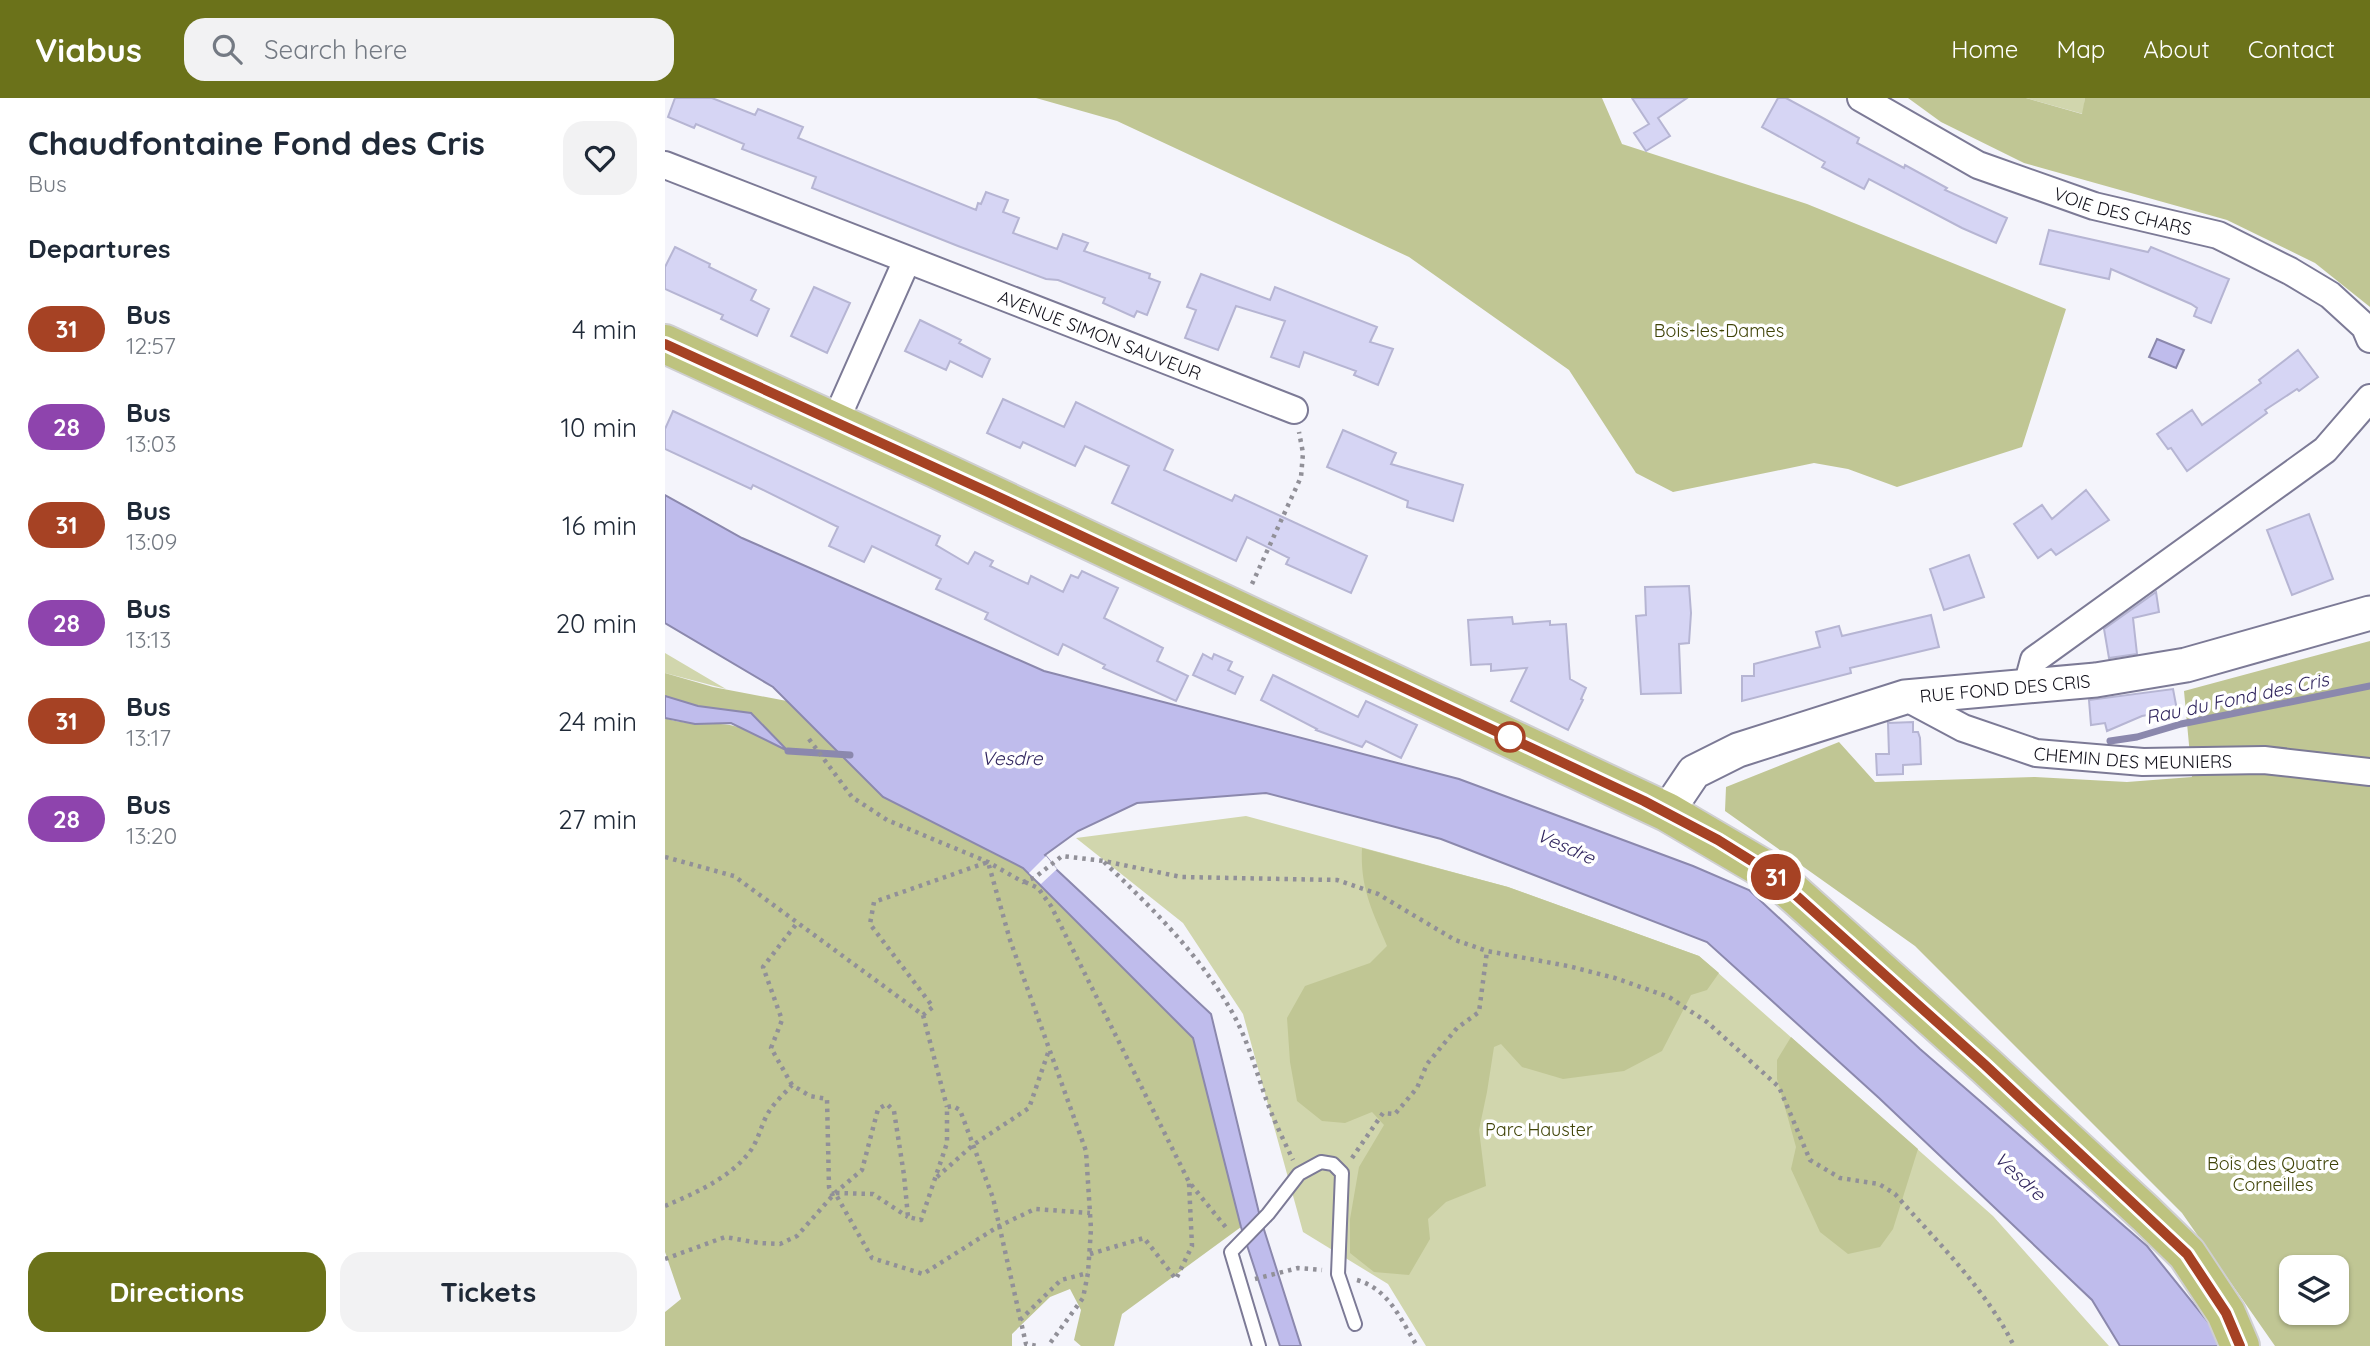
<!DOCTYPE html>
<html lang="en">
<head>
<meta charset="utf-8">
<style>
	body { margin:0; font-family:Quicksand,sans-serif; background:#f2f2f3; color:#1f2937; height:100vh; display:flex; flex-direction:column; font-size:26px; white-space:nowrap }
	* { box-sizing:border-box; margin:0 }
	p { font-size:23px; color:#747a83 }
	.icon { flex:none; width:38px; height:38px; fill:none; stroke:currentColor; stroke-width:2; stroke-linecap:round; stroke-linejoin:round }
	.map { position:relative; flex:1; overflow:hidden }
	.panel { display:flex; flex-direction:column; background:#fff; width:665px }
	.panel>* { flex:none }
	.badge { padding:0 14px; border-radius:23px; font-size:24px; line-height:46px }
	.controls { position:absolute; left:1614px; top:1157px; display:grid; gap:14px }
	.controls a { display:grid; place-items:center; width:70px; height:70px; border-radius:14px; background:#fff; box-shadow:0 2px 5px #0004; font-size:35px }
	.map>.badge { position:absolute; translate:-50% -50%; box-shadow:0 0 0 4px #fff }
	h2 { padding:0 28px; font-size:26px; line-height:63px }
	.round { display:grid; place-items:center; flex:none; width:74px; height:74px; border-radius:21px; background:#f2f2f3 }
	.summary { display:flex; align-items:center; justify-content:space-between; height:119px; padding:0 28px }
	h1 { font-size:33px; font-weight:700; line-height:52px }
	.cta { display:flex; gap:14px; margin-top:auto; padding:14px 28px }
	.cta a { flex:1; height:80px; border-radius:21px; background:#6b721a; color:#fff; font-size:28px; font-weight:700; line-height:80px; text-align:center }
	.cta a+a { background:#f2f2f3; color:#1f2937 }
	ul { padding:0; list-style:none }
	li { display:flex; align-items:center; gap:21px; height:98px; padding:0 28px }
	li div { flex:1 }
	li b { display:block; font-size:26px }
	li em { font-style:normal }
	li .badge { min-width:77px; font-weight:700; text-align:center }
	header { display:flex; align-items:center; gap:42px; box-sizing:border-box; height:98px; padding:0 35px; background:#6b721a; color:#fff }
	header strong { font-size:33px }
	nav { display:flex; gap:38px; margin-inline-start:auto; font-size:24px }
	.search { width:490px; height:63px; background:#f2f2f3; display:flex; align-items:center; gap:18px; box-sizing:border-box; padding:0 24px; border-radius:21px; color:#747a83; font-size:26px }
	main { display:flex; flex:1; min-height:0 }
	.map>svg:first-child { display:block }
	.green { fill:#d1d6ad }
	.forest { fill:#c0c694; fill-rule:evenodd }
	.water { fill:#bfbcec; stroke:#8b88ad; stroke-width:2 }
	.pier { fill:#f4f4fb }
	.lines { fill:none; stroke-linecap:round; stroke-linejoin:round }
	.stream { stroke:#8b88ad; stroke-width:7 }
	.building { fill:#d6d5f4; stroke:#b6b5d3; stroke-width:2 }
	.service-casing { stroke:#7c7a96; stroke-width:16 }
	.minor-casing { stroke:#7c7a96; stroke-width:30 }
	.tertiary-casing { stroke:#7c7a96; stroke-width:37 }
	.primary-casing { stroke:#cfcfd1; stroke-width:42 }
	.path { stroke:#919098; stroke-width:4.5; stroke-dasharray:3.5 5; stroke-linecap:butt }
	.service { stroke:#fff; stroke-width:12 }
	.minor { stroke:#fff; stroke-width:26 }
	.tertiary { stroke:#fff; stroke-width:33 }
	.primary { stroke:#bec37f; stroke-width:38 }
	.line-casing { stroke:#fff; stroke-width:16 }
	.line { stroke:#a64224; stroke-width:10 }
	.stop-dot { fill:#fff; stroke:#a64224; stroke-width:3.5 }
	.labels { text-anchor:middle; dominant-baseline:central; stroke-width:7; stroke-linejoin:round; paint-order:stroke }
	.street-label { font-size:18px; fill:#11101a; stroke:#fff }
	.park-label { font-size:18px; fill:#3f4307; stroke:#fff }
	.water-label { font-size:19px; font-style:italic; fill:#30255e; stroke:#fff }
</style>
</head>
<body>
<header>
<strong>Viabus</strong>
<div class="search"><svg class="icon" aria-label="search" viewBox="0 0 24 24"><circle cx="10" cy="10" r="6"/><path d="M15 15l6 6"/></svg>Search here</div>
<nav><a>Home</a><a>Map</a><a>About</a><a>Contact</a></nav>
</header>
<main>
<section class="panel">
<div class="summary"><div><h1>Chaudfontaine Fond des Cris</h1><p>Bus</p></div><a class="round"><svg class="icon" aria-label="heart" viewBox="0 0 24 24"><path d="M12 20l-8-8c-3-5 5-10 8-4 3-6 11-1 8 4z"/></svg></a></div>
<h2>Departures</h2>
<ul>
<li><span class="badge" style="background:#a64224;color:#fff">31</span><div><b>Bus</b><p>12:57</p></div><em>4 min</em></li>
<li><span class="badge" style="background:#8e44ad;color:#fff">28</span><div><b>Bus</b><p>13:03</p></div><em>10 min</em></li>
<li><span class="badge" style="background:#a64224;color:#fff">31</span><div><b>Bus</b><p>13:09</p></div><em>16 min</em></li>
<li><span class="badge" style="background:#8e44ad;color:#fff">28</span><div><b>Bus</b><p>13:13</p></div><em>20 min</em></li>
<li><span class="badge" style="background:#a64224;color:#fff">31</span><div><b>Bus</b><p>13:17</p></div><em>24 min</em></li>
<li><span class="badge" style="background:#8e44ad;color:#fff">28</span><div><b>Bus</b><p>13:20</p></div><em>27 min</em></li>
</ul>
<div class="cta"><a>Directions</a><a>Tickets</a></div>
</section>
<div class="map">
<svg width="1705" height="1248" viewBox="0 0 1705 1248">
	<rect width="100%" height="100%" fill="#f4f4fb"/>
	<path class="green" d="M 1361,0 L 1420,0 L 1418,16 Z
		M 0,555 L 61,591 L 0,575 Z
		M 581,718 L 843,789 L 1034,858 L 1328,1118 L 1444,1248 L 761,1248 L 723,1186 L 638,1134 L 578,916 L 518,825 L 411,740 Z"/>
	<path class="forest" d="M 371,0 L 937,0 L 957,46 L 1142,106 L 1401,211 L 1357,349 L 1232,389 L 1183,371 L 1149,365 L 1008,394 L 971,375 L 904,272 L 744,159 L 452,23 Z
		M 1243,0 L 1361,0 L 1417,16 L 1420,0 L 1705,0 L 1705,209 L 1650,165 L 1562,122 L 1359,65 L 1276,24 Z
		M 1705,543 L 1705,1248 L 1610,1248 L 1517,1115 L 1250,848 L 1060,713 L 1061,689 L 1174,644 L 1210,684 L 1370,679 L 1462,684 L 1527,679 L 1519,593 ZM 1626,1169 L 1671,1169 L 1671,1214 L 1626,1214 Z
		M 0,575 L 48,589 L 122,603 L 218,699 L 358,770 L 376,786 L 528,940 L 576,1129 L 457,1216 L 449,1248 L 416,1248 L 409,1242 L 416,1212 L 405,1191 L 385,1199 L 347,1236 L 347,1248 L 0,1248 L 0,1214 L 16,1201 L 0,1154 L 0,620 C 27,630 55,620 81,632 L 86,615 L 33,608 L 0,598 Z
		M 697,750 L 843,789 L 1034,858 L 1054,875 L 1042,892 L 1026,897 L 997,953 L 959,973 L 898,981 L 857,969 L 836,946 L 829,949 L 822,994 L 814,1032 L 821,1088 L 781,1104 L 763,1121 L 765,1141 L 744,1177 L 709,1174 L 685,1155 L 685,1121 L 694,1069 L 719,1027 L 707,1014 L 680,1025 L 657,1023 L 632,1003 L 625,964 L 622,920 L 640,888 L 705,865 L 722,848 C 707,812 695,790 697,750 Z
		M 1126,939 L 1253,1051 L 1228,1131 L 1215,1149 L 1183,1156 L 1155,1134 L 1126,1071 L 1131,1049 L 1112,981 L 1112,962 Z"/>
	<path class="water" d="M 1492,241 L 1519,252 L 1511,270 L 1484,259 Z
		M 0,397 L 77,440 L 379,573 L 794,681 L 1028,768 L 1084,792 L 1255,951 L 1482,1148 L 1548,1230 L 1554,1248 L 1455,1248 L 1427,1202 L 1214,1000 L 1042,844 L 776,741 L 601,695 L 472,705 L 413,733 L 380,757 L 392,772 L 546,916 L 595,1119 L 636,1248 L 615,1248 L 576,1129 L 528,940 L 358,770 L 218,699 L 108,589 L 0,525 Z
		M 0,598 L 33,608 L 86,615 L 123,653 L 66,625 L 30,626 L 0,620 Z"/>
	<path class="pier" d="M 381,758 L 392,771 L 376,786 L 364,775 Z"/>
	<g class="lines">
		<path class="stream" d="M 1445,643 L 1472,639 L 1516,626 L 1705,588
			M 123,653 L 185,657"/>
	</g>
	<path class="building" d="M 10,0 L 47,0 L 90,17 L 93,11 L 138,29 L 133,40 L 311,112 L 313,105 L 316,106 L 321,94 L 343,102 L 338,114 L 354,120 L 348,135 L 392,151 L 398,136 L 423,145 L 419,153 L 485,176 L 484,180 L 495,184 L 482,217 L 472,213 L 469,219 L 438,205 L 440,200 L 393,182 L 381,181 L 293,148 L 147,90 L 151,79 L 77,51 L 79,46 L 31,26 L 29,30 L 3,19 Z
		M 967,0 L 1022,0 L 993,20 L 1005,38 L 981,53 L 969,35 L 984,26 Z
		M 1113,0 L 1121,0 L 1156,19 L 1194,40 L 1192,45 L 1239,70 L 1240,67 L 1282,90 L 1280,92 L 1342,120 L 1331,145 L 1297,130 L 1204,81 L 1199,91 L 1157,69 L 1160,64 L 1097,29 Z
		M 1384,132 L 1483,154 L 1486,149 L 1564,181 L 1546,225 L 1529,218 L 1532,210 L 1526,206 L 1446,171 L 1444,181 L 1375,166 Z
		M 10,149 L 45,166 L 44,169 L 91,192 L 86,202 L 104,211 L 92,238 L 56,221 L 58,217 L 0,191 L 0,169 Z
		M 536,176 L 605,202 L 610,189 L 712,229 L 705,244 L 728,251 L 713,287 L 689,277 L 691,273 L 639,254 L 634,269 L 606,259 L 620,223 L 571,208 L 553,252 L 520,240 L 531,212 L 522,209 Z
		M 149,189 L 185,205 L 162,255 L 126,238 Z
		M 255,222 L 296,242 L 294,245 L 325,261 L 317,279 L 285,263 L 281,272 L 240,253 Z
		M 1633,252 L 1653,279 L 1634,293 L 1632,291 L 1600,312 L 1602,315 L 1522,373 L 1506,350 L 1503,351 L 1492,336 L 1527,312 L 1537,327 L 1596,285 L 1594,282 Z
		M 338,301 L 399,329 L 411,304 L 508,352 L 499,372 L 567,403 L 570,397 L 702,458 L 686,495 L 621,466 L 624,460 L 582,439 L 571,463 L 447,405 L 464,368 L 420,348 L 410,368 L 358,344 L 355,350 L 322,335 Z
		M 8,313 L 275,438 L 271,447 L 303,466 L 310,454 L 328,463 L 325,468 L 363,486 L 366,478 L 398,494 L 406,477 L 413,480 L 417,473 L 453,490 L 439,520 L 498,550 L 492,563 L 523,578 L 511,603 L 438,570 L 440,567 L 398,546 L 393,557 L 320,521 L 323,515 L 271,491 L 276,481 L 207,448 L 199,464 L 164,448 L 173,429 L 88,387 L 86,391 L 0,351 L 0,331 Z
		M 678,332 L 731,355 L 726,366 L 798,387 L 788,423 L 742,409 L 743,403 L 662,369 Z
		M 1421,392 L 1444,422 L 1391,457 L 1386,451 L 1373,460 L 1349,426 L 1377,407 L 1387,421 Z
		M 1644,416 L 1668,481 L 1627,497 L 1602,432 Z
		M 1304,457 L 1319,499 L 1279,512 L 1265,471 Z
		M 1024,488 L 1026,515 L 1024,545 L 1014,546 L 1016,595 L 976,596 L 971,518 L 981,517 L 980,489 Z
		M 1491,494 L 1494,514 L 1468,520 L 1472,556 L 1444,560 L 1439,531 Z
		M 1266,517 L 1274,549 L 1185,570 L 1186,575 L 1077,603 L 1077,578 L 1089,578 L 1089,566 L 1155,549 L 1151,534 L 1174,528 L 1177,538 Z
		M 847,519 L 848,526 L 885,523 L 885,527 L 901,526 L 905,581 L 921,590 L 916,601 L 918,602 L 903,632 L 846,603 L 862,570 L 826,573 L 826,566 L 806,567 L 803,522 Z
		M 538,556 L 547,561 L 549,556 L 567,564 L 563,572 L 578,579 L 570,596 L 528,577 Z
		M 608,577 L 693,619 L 701,603 L 752,627 L 736,660 L 701,643 L 697,649 L 651,632 L 652,631 L 596,602 Z
		M 1508,591 L 1512,612 L 1477,618 L 1442,633 L 1440,625 L 1426,627 L 1424,602 Z
		M 1248,624 L 1248,634 L 1253,634 L 1255,640 L 1256,666 L 1238,667 L 1238,676 L 1212,677 L 1211,656 L 1224,656 L 1223,625 Z"/>
	<g class="lines">
		<defs>
			<path id="service" d="M 594,1248 L 566,1154 L 603,1116 L 634,1076 L 656,1064 L 668,1066 L 677,1075 L 673,1176 L 690,1226"/>
			<g id="minor">
				<path id="s1" d="M 1196,0 L 1313,67 L 1429,108 L 1553,137 L 1625,173 L 1665,197 L 1700,229 L 1705,241"/>
				<path id="s2" d="M 0,67 L 629,312"/>
				<path d="M 170,324 L 242,162"/>
				<path d="M 1362,588 L 1369,562 L 1660,352 L 1705,300"/>
				<path id="s3" d="M 1240,599 L 1298,630 L 1371,655 L 1478,664 L 1599,662 L 1705,674"/>
			</g>
			<g id="tertiary">
				<path id="s4" d="M 1002,714 L 1029,674 L 1073,652 L 1240,599 L 1431,582 L 1521,567 L 1705,515"/>
			</g>
			<path id="primary" d="M 0,246 L 272,371 L 1002,714 L 1106,775 L 1320,967 L 1481,1116 L 1522,1156 L 1561,1215 L 1575,1248"/>
		</defs>
		<use href="#service" class="service-casing"/>
		<use href="#minor" class="minor-casing"/>
		<use href="#tertiary" class="tertiary-casing"/>
		<use href="#primary" class="primary-casing"/>
		<path class="path" d="M 587,486 L 636,379 L 638,355 L 634,334
			M 144,641 L 187,699 L 222,722 L 323,764 L 358,784 L 369,780 L 397,758 L 439,763 L 516,779 L 672,782 L 713,796 L 790,842 L 822,853 L 903,868 L 950,880 L 1004,899 L 1042,924 L 1114,989 L 1145,1062 L 1175,1080 L 1214,1086 L 1230,1096 C 1273,1145 1320,1190 1349,1248
			M 0,759 L 69,778 L 258,917 L 268,909 L 205,826 L 209,804 L 323,764 L 345,842 L 421,1053 L 426,1131 L 423,1175 L 418,1200 L 383,1248
			M 439,764 C 487,810 534,856 567,914 C 584,944 592,977 604,1009 C 611,1027 620,1045 628,1062
			M 360,784 L 373,790 L 386,808 L 524,1084 L 563,1132
			M 258,917 L 282,1009
			M 127,987 L 106,950 L 117,922 L 98,869 L 132,825
			M 687,1060 L 718,1015 L 730,1016 L 752,990 L 762,966 L 792,930 L 814,914 L 822,853
			M 272,1079 L 308,1047 L 364,1010 L 384,952
			M 171,1095 L 208,1096 L 243,1119
			M 0,1108 C 28,1096 63,1081 83,1056 C 94,1043 96,1025 105,1012 C 111,1003 120,995 127,987 L 145,998 L 162,1001 L 164,1089 L 167,1096 L 170,1095 L 207,1160 L 258,1176 L 334,1128 L 370,1111 L 425,1115
			M 425,1156 L 479,1140 L 511,1181 L 527,1148 L 524,1085
			M 0,1161 L 60,1139 L 94,1145 L 115,1146 L 132,1138 L 170,1095 L 197,1072 L 213,1011 L 222,1006 L 229,1013 L 239,1077 L 243,1119 L 256,1122 L 282,1045 L 282,1009 L 288,1008 L 295,1012 L 328,1100 L 361,1246 L 373,1248
			M 590,1181 L 633,1170 L 657,1172
			M 692,1182 C 724,1191 736,1222 752,1248
			M 355,1222 L 396,1182 L 423,1175"/>
		<use href="#service" class="service"/>
		<use href="#minor" class="minor"/>
		<use href="#tertiary" class="tertiary"/>
		<use href="#primary" class="primary"/>
	</g>
	<g class="lines">
		<defs>
			<path id="line" d="M 0,246 L 323,394 L 979,703 L 1053,742 L 1106,775 L 1320,967 L 1522,1156 L 1561,1215 L 1575,1248"/>
		</defs>
		<use href="#line" class="line-casing"/>
		<use href="#line" class="line"/>
	</g>
	<circle class="stop-dot" cx="845" cy="639" r="14"/>
	<g class="labels">
		<g class="street-label">
			<text stroke="none"><textPath href="#s1" startOffset="287">VOIE DES CHARS</textPath></text>
			<text stroke="none"><textPath href="#s2" startOffset="467">AVENUE SIMON SAUVEUR</textPath></text>
			<text stroke="none"><textPath href="#s4" startOffset="373">RUE FOND DES CRIS</textPath></text>
			<text stroke="none"><textPath href="#s3" startOffset="240">CHEMIN DES MEUNIERS</textPath></text>
		</g>
		<g class="park-label">
			<text x="1054" y="232">Bois-les-Dames</text>
			<text x="874" y="1031">Parc Hauster</text>
			<text x="1608" y="1065">Bois des Quatre<tspan x="1608" dy="21">Corneilles</tspan></text>
		</g>
		<g class="water-label">
			<text transform="translate(1572 600) rotate(-12)">Rau du Fond des Cris</text>
			<text x="347" y="660">Vesdre</text>
			<text transform="translate(901 748) rotate(24)">Vesdre</text>
			<text transform="translate(1355 1078) rotate(43)">Vesdre</text>
		</g>
	</g>
</svg>
<div class="controls">
<a><svg class="icon" aria-label="layers" viewBox="0 0 24 24"><path d="M12 4l9 5-9 5-9-5zM3 14l9 5 9-5"/></svg></a>
</div>
<b class="badge" style="left:1111px;top:779px;background:#a64224;color:#fff">31</b>
</div>
</main>
</body>
</html>
